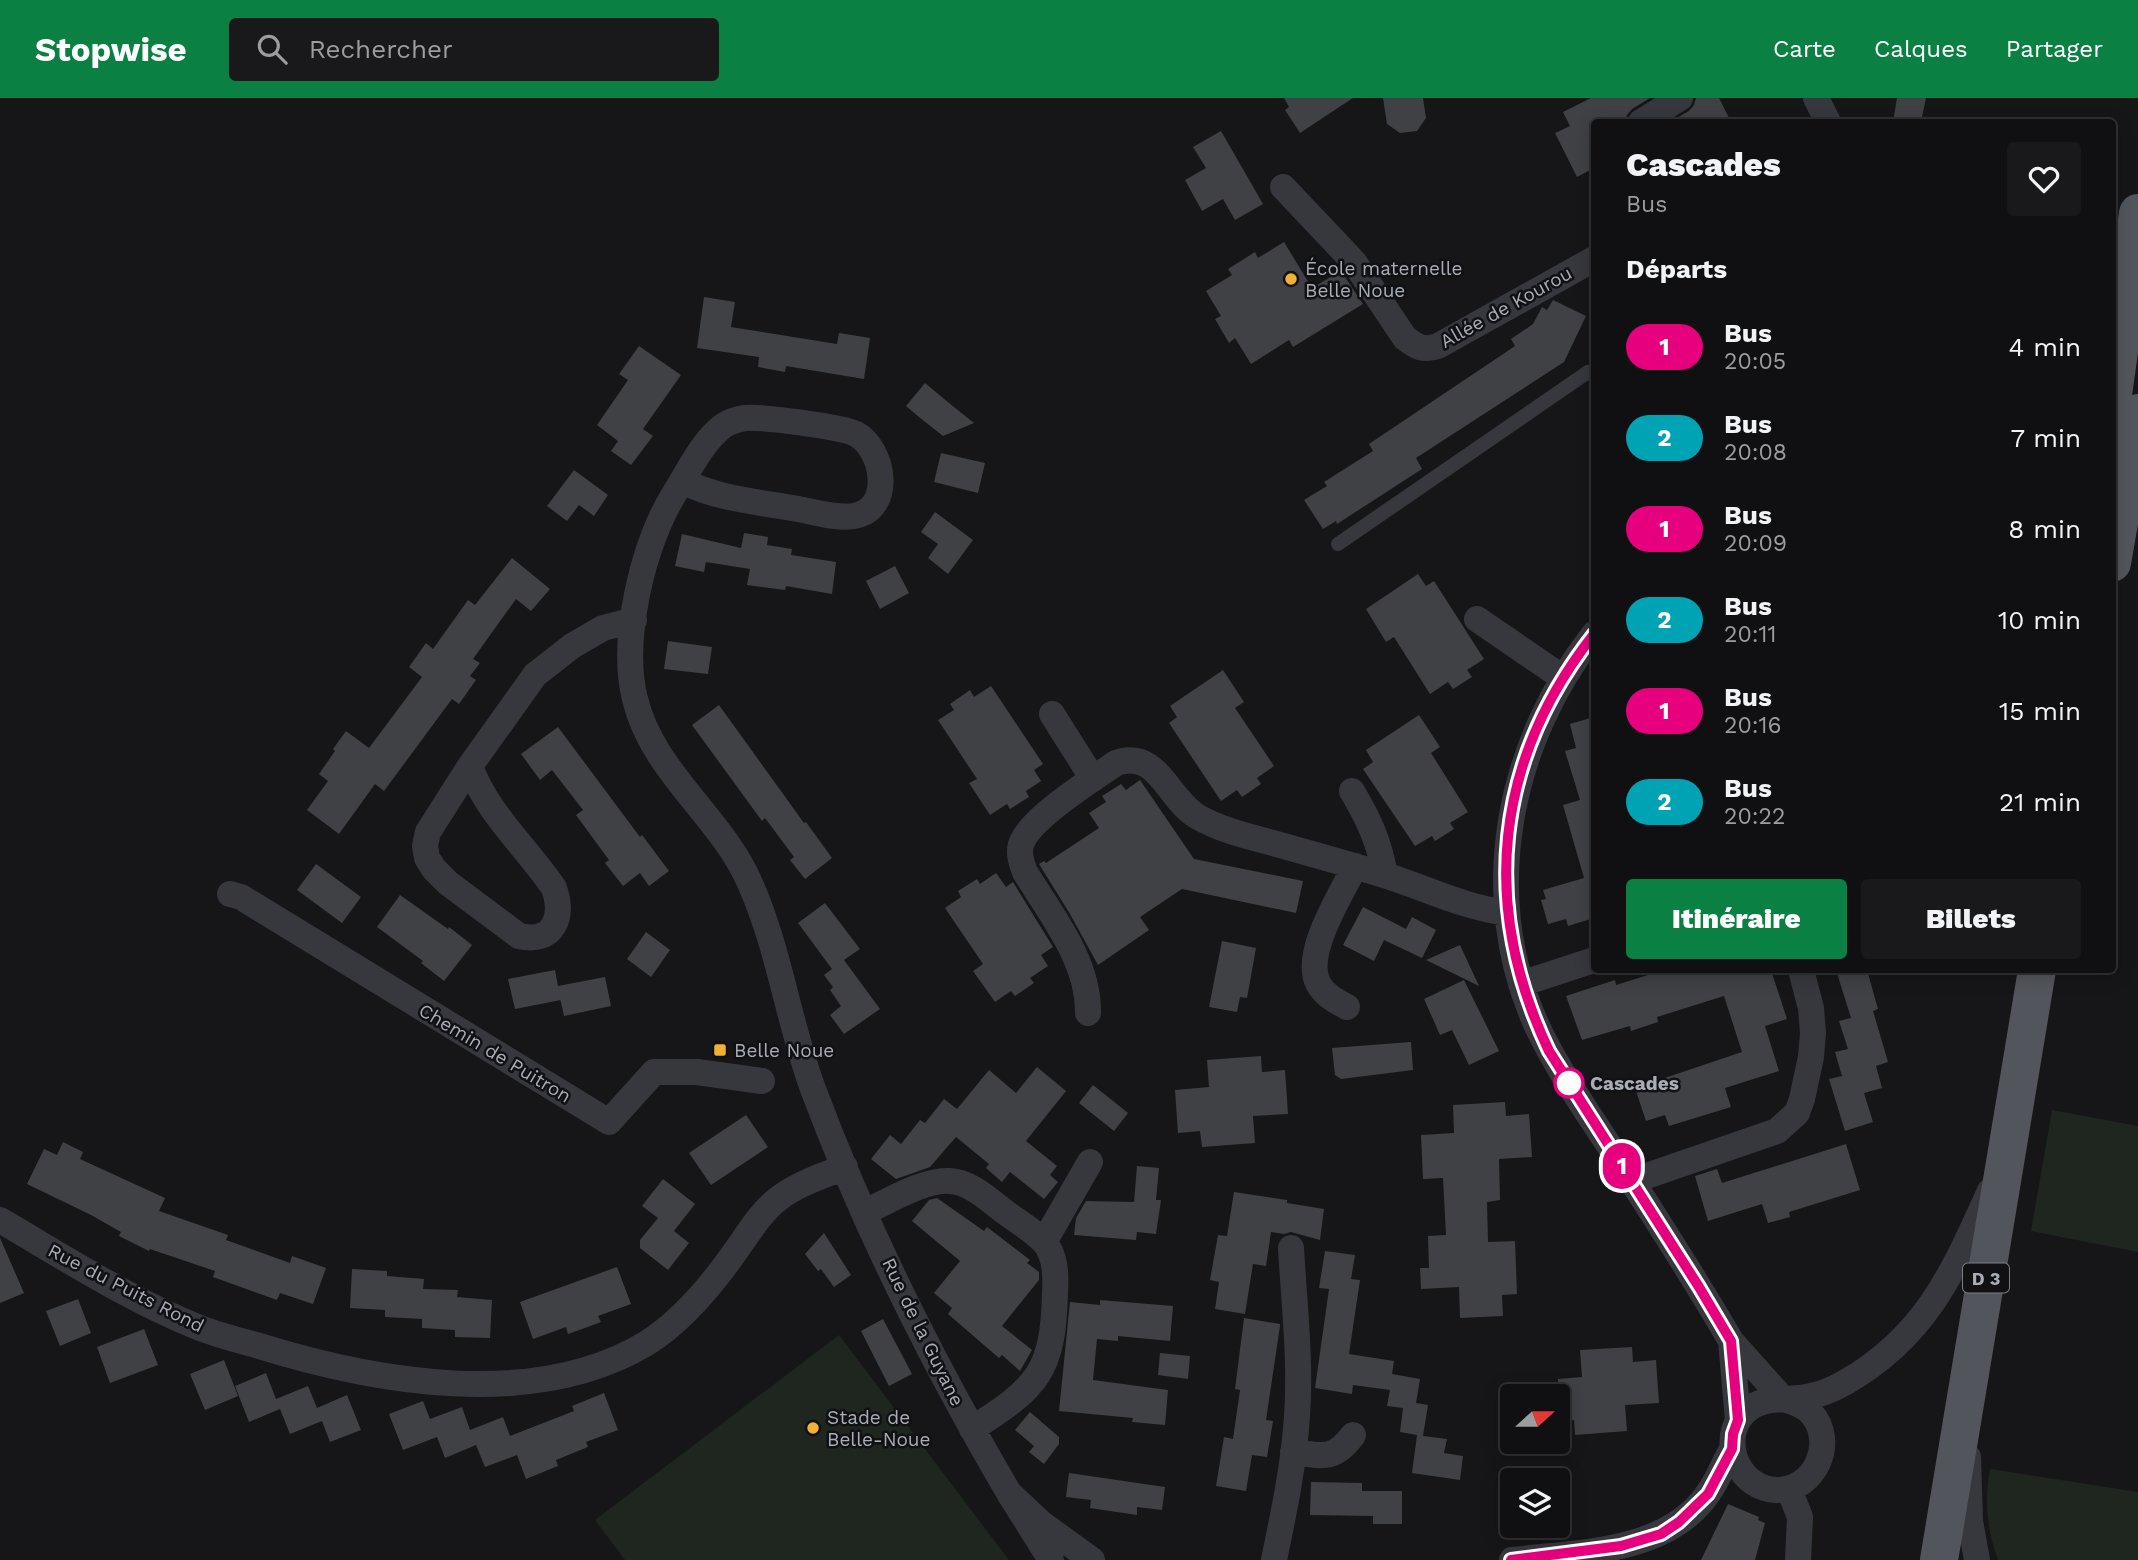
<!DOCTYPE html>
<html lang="fr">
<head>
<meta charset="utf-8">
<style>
	body { margin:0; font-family:"Work Sans",sans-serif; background:#19191b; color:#f1f3f6; height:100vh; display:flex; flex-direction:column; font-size:26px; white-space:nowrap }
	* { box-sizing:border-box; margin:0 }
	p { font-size:23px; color:#9c9d9f }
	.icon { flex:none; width:38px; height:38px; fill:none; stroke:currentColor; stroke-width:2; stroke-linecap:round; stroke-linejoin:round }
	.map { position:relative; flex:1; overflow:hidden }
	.side { position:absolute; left:1591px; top:21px; width:525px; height:854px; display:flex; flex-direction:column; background:#101012; border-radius:7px; box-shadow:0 4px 18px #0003,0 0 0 2px #303032 }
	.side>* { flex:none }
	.badge { padding:0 14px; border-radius:23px; font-size:24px; line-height:46px }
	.needle { width:46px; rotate:69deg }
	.tools { position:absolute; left:1500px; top:1286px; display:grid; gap:14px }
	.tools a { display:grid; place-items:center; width:70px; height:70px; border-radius:7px; background:#101012; box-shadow:0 4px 18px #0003,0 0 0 2px #303032; font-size:35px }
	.map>.badge { position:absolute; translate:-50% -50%; box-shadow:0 0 0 4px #fff }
	h2 { padding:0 35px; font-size:26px; line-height:63px }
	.round { display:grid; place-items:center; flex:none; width:74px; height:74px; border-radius:7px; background:#19191b }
	.headline { display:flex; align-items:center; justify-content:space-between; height:119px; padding:0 35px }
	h1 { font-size:33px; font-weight:800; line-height:52px }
	.action { display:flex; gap:14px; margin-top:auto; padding:14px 35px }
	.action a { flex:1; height:80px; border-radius:7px; background:#0b8043; color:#fff; font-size:28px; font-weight:800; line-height:80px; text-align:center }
	.action a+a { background:#19191b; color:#f1f3f6 }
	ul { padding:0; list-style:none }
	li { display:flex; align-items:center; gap:21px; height:91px; padding:0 35px }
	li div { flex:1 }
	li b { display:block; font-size:26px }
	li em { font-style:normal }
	li .badge { min-width:77px; font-weight:700; text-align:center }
	header { display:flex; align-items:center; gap:42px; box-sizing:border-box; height:98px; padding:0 35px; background:#0b8043; color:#fff }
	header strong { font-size:33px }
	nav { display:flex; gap:38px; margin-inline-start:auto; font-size:24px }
	.search { width:490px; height:63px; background:#19191b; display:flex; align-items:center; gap:18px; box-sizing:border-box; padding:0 24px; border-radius:7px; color:#9c9d9f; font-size:26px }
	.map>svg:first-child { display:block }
	.green { fill:#1e261f }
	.building { fill:#404145 }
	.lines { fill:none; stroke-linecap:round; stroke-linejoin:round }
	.service { stroke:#37383d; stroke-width:14 }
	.minor { stroke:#37383d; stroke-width:26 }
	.primary { stroke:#53555c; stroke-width:38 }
	.line-casing { stroke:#fff; stroke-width:16 }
	.line { stroke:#e6007e; stroke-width:10 }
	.poi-dot { fill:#f2b134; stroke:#111113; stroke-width:2.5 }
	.stop-dot { fill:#fff; stroke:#e6007e; stroke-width:3.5 }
	.labels { text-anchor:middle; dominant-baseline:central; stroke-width:5; stroke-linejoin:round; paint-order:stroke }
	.shield { fill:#111113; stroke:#7b7e86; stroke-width:2 }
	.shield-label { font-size:18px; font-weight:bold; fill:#a8adb8 }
	.poi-label { font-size:19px; fill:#a8adb8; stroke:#111113; text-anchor:start }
	.street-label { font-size:19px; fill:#a8adb8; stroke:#111113 }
	.stop-label { font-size:19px; font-weight:bold; fill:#a8adb8; stroke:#111113; text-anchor:start }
</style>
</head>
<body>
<header>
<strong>Stopwise</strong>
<div class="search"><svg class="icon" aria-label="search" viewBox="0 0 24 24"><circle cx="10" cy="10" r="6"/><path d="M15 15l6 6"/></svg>Rechercher</div>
<nav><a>Carte</a><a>Calques</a><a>Partager</a></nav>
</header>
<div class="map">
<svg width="2138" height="1462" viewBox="0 0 2138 1462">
	<rect width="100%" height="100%" fill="#161618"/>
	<path class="green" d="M 2052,1012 L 2138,1028 L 2138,1154 L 2031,1133 Z
		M 839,1237 L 1009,1462 L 625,1462 L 595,1422 Z
		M 1990,1371 L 2138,1394 L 2138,1462 L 1998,1462 C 1987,1432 1984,1403 1990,1371 Z"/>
	<path class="building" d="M 1284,0 L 1353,0 L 1300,35 L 1285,12 L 1289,9 Z
		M 1383,0 L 1423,0 L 1426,20 L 1417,33 L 1400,35 L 1387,26 Z
		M 1591,0 L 1650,0 L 1632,11 L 1627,17 L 1625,24 L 1594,24 L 1594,70 L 1577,79 L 1555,35 L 1570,28 L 1563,14 Z
		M 1696,0 L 1719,0 L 1731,24 L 1670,24 L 1689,13 L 1694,7 Z
		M 1897,0 L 1926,0 L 1921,24 L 1893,24 Z
		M 1221,33 L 1263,106 L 1235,122 L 1223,101 L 1202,113 L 1185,82 L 1206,70 L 1193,49 Z
		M 1284,144 L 1312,190 L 1341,173 L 1363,206 L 1293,249 L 1289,242 L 1251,266 L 1235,240 L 1229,245 L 1215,221 L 1221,218 L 1206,193 L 1232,177 L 1228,171 L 1255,154 L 1258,160 Z
		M 704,199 L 735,204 L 731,229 L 837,246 L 839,235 L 870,240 L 864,281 L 786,268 L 785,274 L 758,269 L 759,259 L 697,250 Z
		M 1553,202 L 1586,218 L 1564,264 L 1416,360 L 1422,371 L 1337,426 L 1336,423 L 1323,431 L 1304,402 L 1327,388 L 1324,384 L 1373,353 L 1369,346 L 1515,248 L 1511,241 L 1533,226 L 1542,209 L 1547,212 Z
		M 639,248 L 681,277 L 643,331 L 653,338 L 631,367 L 611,353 L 618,343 L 597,327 L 628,282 L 619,276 Z
		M 925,285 L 949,305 L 974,325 L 943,338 L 919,319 L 906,308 Z
		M 941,355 L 985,365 L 978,395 L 934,384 Z
		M 574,372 L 608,397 L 594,418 L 579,407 L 567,423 L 547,408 Z
		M 935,414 L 973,442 L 948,476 L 928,460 L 938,446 L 921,434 Z
		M 744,435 L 768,439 L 767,447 L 792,451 L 791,457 L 836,464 L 832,496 L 786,488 L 785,492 L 747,487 L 750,471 L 706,464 L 704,474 L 675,468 L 682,436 L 741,450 Z
		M 512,460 L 550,491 L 531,513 L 516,501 L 473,561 L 480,565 L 470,578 L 476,582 L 459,606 L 452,601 L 384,693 L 375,686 L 339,736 L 307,712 L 328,683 L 319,676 L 335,653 L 333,651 L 346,633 L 369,650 L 422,579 L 409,569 L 426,545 L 433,551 L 468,502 L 475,507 Z
		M 895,468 L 909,495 L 880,511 L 866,483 Z
		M 1418,476 L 1426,488 L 1434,483 L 1484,561 L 1467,572 L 1472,579 L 1453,591 L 1448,584 L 1430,596 L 1394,539 L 1386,544 L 1366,511 Z
		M 668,543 L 712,549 L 708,576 L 664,571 Z
		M 1223,572 L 1244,604 L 1235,610 L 1274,668 L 1257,680 L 1261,686 L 1242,699 L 1237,692 L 1221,703 L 1169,625 L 1177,619 L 1170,608 Z
		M 991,588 L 1043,666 L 1034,672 L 1041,683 L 1026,693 L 1029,699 L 1010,711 L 1007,706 L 990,717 L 969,685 L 977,681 L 938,622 L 954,612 L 950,606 L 970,592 L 974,599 Z
		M 719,607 L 804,725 L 806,724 L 832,760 L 805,781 L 790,762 L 794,759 L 765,720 L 762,723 L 692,627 Z
		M 1419,617 L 1440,649 L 1431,655 L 1468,714 L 1450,725 L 1454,731 L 1435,743 L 1432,738 L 1415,748 L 1363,671 L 1373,664 L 1366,652 Z
		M 1594,619 L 1594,820 L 1568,828 L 1566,821 L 1548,826 L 1541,802 L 1546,801 L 1543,792 L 1584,780 L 1563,707 L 1580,702 L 1565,653 L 1576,650 L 1570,626 Z
		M 558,629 L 640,739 L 642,737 L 669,773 L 649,788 L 640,775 L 623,788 L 605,765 L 609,762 L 576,717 L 583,712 L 552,672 L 540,682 L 521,656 Z
		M 1140,682 L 1194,761 L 1303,783 L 1296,815 L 1182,791 L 1140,819 L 1149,832 L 1098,867 L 1070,816 L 1039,766 L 1044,763 L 1046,765 L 1099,730 L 1089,715 L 1106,704 L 1102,698 L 1121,686 L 1126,692 Z
		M 316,766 L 361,799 L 342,825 L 297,792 Z
		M 996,775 L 1006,789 L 1013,784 L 1053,849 L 1041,857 L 1048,868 L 1030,880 L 1034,885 L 1015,898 L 1011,893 L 995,904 L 973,873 L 983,866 L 945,810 L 961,799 L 958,793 L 977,781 L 980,786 Z
		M 400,797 L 448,831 L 449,829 L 472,847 L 444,883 L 421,865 L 423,863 L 377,829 Z
		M 825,805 L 860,851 L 844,862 L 880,911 L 844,936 L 830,917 L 841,908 L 830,892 L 833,889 L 824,877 L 832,871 L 798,825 Z
		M 1363,809 L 1406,831 L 1412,819 L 1436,832 L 1422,860 L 1384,842 L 1374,863 L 1343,847 Z
		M 646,834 L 670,852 L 651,879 L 627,861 Z
		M 1222,843 L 1256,850 L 1247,900 L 1240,899 L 1237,914 L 1209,909 Z
		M 1460,847 L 1479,888 L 1426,862 Z
		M 555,872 L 558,888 L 605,879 L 611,908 L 564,918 L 560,900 L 561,902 L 515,911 L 508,881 Z
		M 1664,872 L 1771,872 L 1787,921 L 1765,928 L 1779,973 L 1725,990 L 1731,1009 L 1669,1028 L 1665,1017 L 1646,1023 L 1635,990 L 1742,954 L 1724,898 L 1657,919 L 1658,924 L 1631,933 L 1630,928 L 1582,942 L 1566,898 L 1615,882 L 1616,887 Z
		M 1836,872 L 1867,872 L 1878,911 L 1873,913 L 1888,964 L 1876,968 L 1882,990 L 1864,995 L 1873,1024 L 1845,1033 L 1829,981 L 1842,978 L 1835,954 L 1848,951 L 1839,923 L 1851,920 Z
		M 1464,882 L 1499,953 L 1469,967 L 1452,932 L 1440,937 L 1424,901 Z
		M 1411,944 L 1413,972 L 1341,981 L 1335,977 L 1332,950 Z
		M 1261,958 L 1262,974 L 1285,972 L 1288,1016 L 1253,1018 L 1255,1045 L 1202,1049 L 1200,1033 L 1178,1035 L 1175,992 L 1209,989 L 1207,962 Z
		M 1037,969 L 1066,993 L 1026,1043 L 1057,1068 L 1050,1077 L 1058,1084 L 1044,1101 L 1010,1074 L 1002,1084 L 986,1070 L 989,1066 L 956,1039 L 930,1069 L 896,1081 L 871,1061 L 890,1037 L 901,1046 L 920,1022 L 925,1025 L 944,1001 L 957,1011 L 989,972 L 1016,995 Z
		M 1093,987 L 1128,1015 L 1114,1033 L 1079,1005 Z
		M 1505,1004 L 1506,1018 L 1529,1016 L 1532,1059 L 1499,1061 L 1500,1102 L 1487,1104 L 1488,1144 L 1515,1143 L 1517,1196 L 1502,1197 L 1503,1218 L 1460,1220 L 1459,1189 L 1421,1191 L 1420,1170 L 1429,1170 L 1428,1138 L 1446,1137 L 1443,1080 L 1423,1081 L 1421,1037 L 1454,1035 L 1453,1007 Z
		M 746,1017 L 768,1049 L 711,1087 L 689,1055 Z
		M 63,1044 L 83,1054 L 80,1061 L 165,1100 L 159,1113 L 228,1137 L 226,1142 L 290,1165 L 292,1158 L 326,1170 L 313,1206 L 280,1195 L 277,1202 L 213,1179 L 215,1173 L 150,1151 L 149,1153 L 119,1138 L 121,1134 L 91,1117 L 27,1086 L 44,1051 L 57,1057 Z
		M 1846,1046 L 1860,1092 L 1789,1114 L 1790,1119 L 1768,1125 L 1762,1106 L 1708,1123 L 1695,1078 L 1717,1071 L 1722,1085 Z
		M 1137,1068 L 1159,1070 L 1156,1102 L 1161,1102 L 1156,1136 L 1137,1134 L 1136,1142 L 1074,1137 L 1076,1120 L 1086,1103 L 1134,1104 Z
		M 663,1081 L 695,1106 L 674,1133 L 689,1145 L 668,1172 L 640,1150 L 640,1142 L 658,1120 L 642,1108 Z
		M 1234,1094 L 1287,1102 L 1287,1105 L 1324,1111 L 1320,1142 L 1291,1134 L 1284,1136 L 1271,1134 L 1266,1168 L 1253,1166 L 1245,1216 L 1215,1211 L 1219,1184 L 1210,1182 L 1218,1137 L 1227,1138 Z
		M 937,1100 L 984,1133 L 987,1129 L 1030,1162 L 1027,1165 L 1039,1174 L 1039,1182 L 1002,1228 L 1032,1252 L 1020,1273 L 1002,1257 L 999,1260 L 948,1216 L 952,1210 L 934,1195 L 960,1163 L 912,1123 L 929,1102 Z
		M 824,1135 L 851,1177 L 834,1189 L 821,1171 L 818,1173 L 805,1156 Z
		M 0,1140 L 24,1195 L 0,1205 Z
		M 1325,1153 L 1355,1157 L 1351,1181 L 1360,1182 L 1349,1256 L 1394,1263 L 1392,1276 L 1420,1281 L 1416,1305 L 1428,1307 L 1423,1338 L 1447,1341 L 1444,1355 L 1463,1358 L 1460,1382 L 1412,1375 L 1417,1337 L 1400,1334 L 1403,1310 L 1387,1308 L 1390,1292 L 1353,1287 L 1352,1296 L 1315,1290 L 1329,1191 L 1319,1190 Z
		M 617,1169 L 631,1206 L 598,1218 L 601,1224 L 585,1230 L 568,1236 L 566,1229 L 533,1241 L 520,1204 Z
		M 352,1171 L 387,1173 L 387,1178 L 424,1181 L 423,1191 L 458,1192 L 457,1199 L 492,1202 L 490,1240 L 455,1239 L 455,1232 L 422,1230 L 422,1221 L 385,1219 L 385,1212 L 350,1210 Z
		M 78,1201 L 91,1235 L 60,1248 L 46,1213 Z
		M 1100,1202 L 1173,1208 L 1170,1243 L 1118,1238 L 1118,1243 L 1097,1241 L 1093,1282 L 1168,1292 L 1165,1327 L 1132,1324 L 1133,1320 L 1059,1313 L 1070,1204 L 1100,1207 Z
		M 1244,1220 L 1280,1226 L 1280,1228 L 1266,1322 L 1273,1323 L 1267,1359 L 1252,1357 L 1246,1393 L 1216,1388 L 1224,1339 L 1233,1341 L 1240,1292 L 1235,1291 Z
		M 883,1221 L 912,1276 L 889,1288 L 861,1233 Z
		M 144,1231 L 158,1267 L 110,1285 L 97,1249 Z
		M 1632,1249 L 1633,1264 L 1656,1262 L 1659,1305 L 1625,1307 L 1627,1333 L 1575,1337 L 1574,1322 L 1558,1323 L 1558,1281 L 1582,1279 L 1580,1252 Z
		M 1160,1255 L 1190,1258 L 1188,1281 L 1158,1277 Z
		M 224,1262 L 238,1298 L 205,1312 L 190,1276 Z
		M 266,1275 L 276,1301 L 308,1288 L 317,1310 L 347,1297 L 361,1332 L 330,1344 L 322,1323 L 290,1336 L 280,1311 L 249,1324 L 235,1288 Z
		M 604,1295 L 618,1332 L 586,1344 L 588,1349 L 556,1362 L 558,1368 L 526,1381 L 517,1357 L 485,1369 L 476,1347 L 445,1360 L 437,1339 L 403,1352 L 389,1316 L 423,1303 L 430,1321 L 462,1309 L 470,1332 L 503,1319 L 510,1338 L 574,1313 L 572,1308 Z
		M 1030,1314 L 1059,1339 L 1059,1346 L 1044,1366 L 1029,1354 L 1034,1348 L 1015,1332 Z
		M 1069,1375 L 1165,1389 L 1162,1412 L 1137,1409 L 1137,1417 L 1090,1410 L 1091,1402 L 1066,1399 Z
		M 1311,1384 L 1362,1385 L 1362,1393 L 1402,1393 L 1402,1426 L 1373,1426 L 1373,1418 L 1310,1417 Z
		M 1728,1406 L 1759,1419 L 1758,1422 L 1765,1425 L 1755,1462 L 1701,1462 Z"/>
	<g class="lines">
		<path class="service" d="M 1338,446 L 1588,274 L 1594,278"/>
		<path class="minor" d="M 1816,0 L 1828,24
			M 1641,24 L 1680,0
			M 1283,89 L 1354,164 L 1405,240 C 1417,249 1423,253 1438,248 L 1594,161
			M 682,383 C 718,401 759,404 798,411 C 815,414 837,421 854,418 C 894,411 884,351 856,336 C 843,329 760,318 745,320 C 738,321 729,324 723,328 C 703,343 689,372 676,393 C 643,444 620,542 635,601 C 652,673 720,718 749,783 C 779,849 788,923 813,991 C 865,1130 934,1267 1009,1395
			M 1477,521 L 1563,580
			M 1594,536 C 1508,645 1478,796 1536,926 C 1556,969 1584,1009 1610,1049 C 1651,1113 1693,1177 1731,1243
			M 1052,616 L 1093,681
			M 470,668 C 486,714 527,750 554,790 C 564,819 554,846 519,838 L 448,785 L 434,771 L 427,760 L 425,748 L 428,734 L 470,668 L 535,577 L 572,548 L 603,530 L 634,522
			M 1352,693 C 1369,722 1379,743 1385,777
			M 230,796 L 241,799 L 609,1024 L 654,974 L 697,974 L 762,983
			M 1521,886 L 1594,862
			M 1347,909 C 1336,903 1324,897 1318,885 C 1303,855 1341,797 1355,768
			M 1088,915 C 1089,863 1051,817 1025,774 C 1021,764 1017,752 1023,742 C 1034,718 1093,681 1116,665 C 1158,650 1167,701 1198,719 C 1221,732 1247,738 1273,745 C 1309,755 1345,765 1381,776 C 1424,789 1462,809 1507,815
			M 1632,1083 L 1777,1033 L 1797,1015 L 1802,1001 L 1811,959 L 1813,935 L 1811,910 L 1801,872
			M 865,1114 C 889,1103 925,1081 950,1083 C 971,1084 990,1103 1005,1114 C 1018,1124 1033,1132 1044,1144 C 1056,1157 1056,1178 1055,1195 C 1053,1274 1038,1289 972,1331
			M 0,1122 C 65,1160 130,1202 200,1230 C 218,1237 237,1242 256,1247 C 374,1284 535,1313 647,1245 C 682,1223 711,1188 735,1154 C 748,1136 760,1115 778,1101 C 797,1086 822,1078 845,1069
			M 1044,1144 L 1090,1064
			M 1783,1301 C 1794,1304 1804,1307 1811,1315 C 1837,1344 1815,1393 1776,1392 C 1742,1391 1721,1350 1739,1321 C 1755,1297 1781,1303 1806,1299 C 1820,1297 1834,1291 1846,1284 C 1927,1237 1953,1174 1990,1093
			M 1738,1322 L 1731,1243 L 1783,1301
			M 1293,1354 C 1322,1358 1334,1363 1353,1337
			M 1968,1359 L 1970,1423 L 1977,1462
			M 1789,1391 L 1800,1419 L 1798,1462
			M 1051,1462 L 1009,1395 L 1041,1425 L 1092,1462
			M 1274,1462 C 1284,1414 1294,1366 1297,1318 C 1301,1262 1294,1205 1291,1150
			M 1512,1462 C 1577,1454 1668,1456 1709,1394 C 1718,1381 1724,1365 1732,1351"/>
		<path class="primary" d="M 2112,304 L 2138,115
			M 2112,465 L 2138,315
			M 1939,1462 L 2037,872"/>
	</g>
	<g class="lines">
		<defs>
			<path id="line" d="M 1511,1462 L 1621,1448 L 1661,1436 L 1679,1424 L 1708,1396 L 1732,1351 L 1733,1336 L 1738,1322 L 1731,1243 L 1699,1189 L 1549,953 C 1480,808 1494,663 1594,536"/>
		</defs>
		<use href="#line" class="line-casing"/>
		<use href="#line" class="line"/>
	</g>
	<g class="poi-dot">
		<circle cx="1291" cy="181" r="7"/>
		<rect x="713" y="945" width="14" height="14" rx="3.5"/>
		<circle cx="813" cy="1330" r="7"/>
	</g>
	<circle class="stop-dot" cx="1569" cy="985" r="14"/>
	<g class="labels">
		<rect class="shield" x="1963" y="1165.5" width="46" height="29" rx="5"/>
		<g class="shield-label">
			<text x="1986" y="1180">D 3</text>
		</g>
		<g class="poi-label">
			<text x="1305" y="170">École maternelle<tspan x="1305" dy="22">Belle Noue</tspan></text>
			<text x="734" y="952">Belle Noue</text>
			<text x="827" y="1319">Stade de<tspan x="827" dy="22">Belle-Noue</tspan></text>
		</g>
		<g class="street-label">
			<text transform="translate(1506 209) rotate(-29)">Allée de Kourou</text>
			<text transform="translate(495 955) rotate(31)">Chemin de Puitron</text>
			<text transform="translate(126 1190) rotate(27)">Rue du Puits Rond</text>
			<text transform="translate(923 1234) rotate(64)">Rue de la Guyane</text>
		</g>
		<g class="stop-label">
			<text x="1590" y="985">Cascades</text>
		</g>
	</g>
</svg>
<div class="tools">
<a><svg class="needle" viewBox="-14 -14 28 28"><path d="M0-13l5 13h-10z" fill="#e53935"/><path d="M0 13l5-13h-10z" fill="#9c9d9f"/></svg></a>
<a><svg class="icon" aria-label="layers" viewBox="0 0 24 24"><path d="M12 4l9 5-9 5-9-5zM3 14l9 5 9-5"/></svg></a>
</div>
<b class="badge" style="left:1622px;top:1068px;background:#e6007e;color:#fff">1</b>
<section class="side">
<div class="headline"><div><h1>Cascades</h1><p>Bus</p></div><a class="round"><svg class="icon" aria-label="heart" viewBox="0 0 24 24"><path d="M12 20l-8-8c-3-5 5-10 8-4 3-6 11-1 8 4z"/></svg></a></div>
<h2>Départs</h2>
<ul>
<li><span class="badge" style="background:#e6007e;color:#fff">1</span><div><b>Bus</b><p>20:05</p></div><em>4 min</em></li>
<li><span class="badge" style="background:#00a3b4;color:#fff">2</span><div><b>Bus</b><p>20:08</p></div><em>7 min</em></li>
<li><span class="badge" style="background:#e6007e;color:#fff">1</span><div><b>Bus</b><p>20:09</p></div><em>8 min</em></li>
<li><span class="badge" style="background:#00a3b4;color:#fff">2</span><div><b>Bus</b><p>20:11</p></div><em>10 min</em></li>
<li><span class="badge" style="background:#e6007e;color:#fff">1</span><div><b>Bus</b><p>20:16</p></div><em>15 min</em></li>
<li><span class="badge" style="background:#00a3b4;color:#fff">2</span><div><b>Bus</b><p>20:22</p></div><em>21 min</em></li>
</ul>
<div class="action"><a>Itinéraire</a><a>Billets</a></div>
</section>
</div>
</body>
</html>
